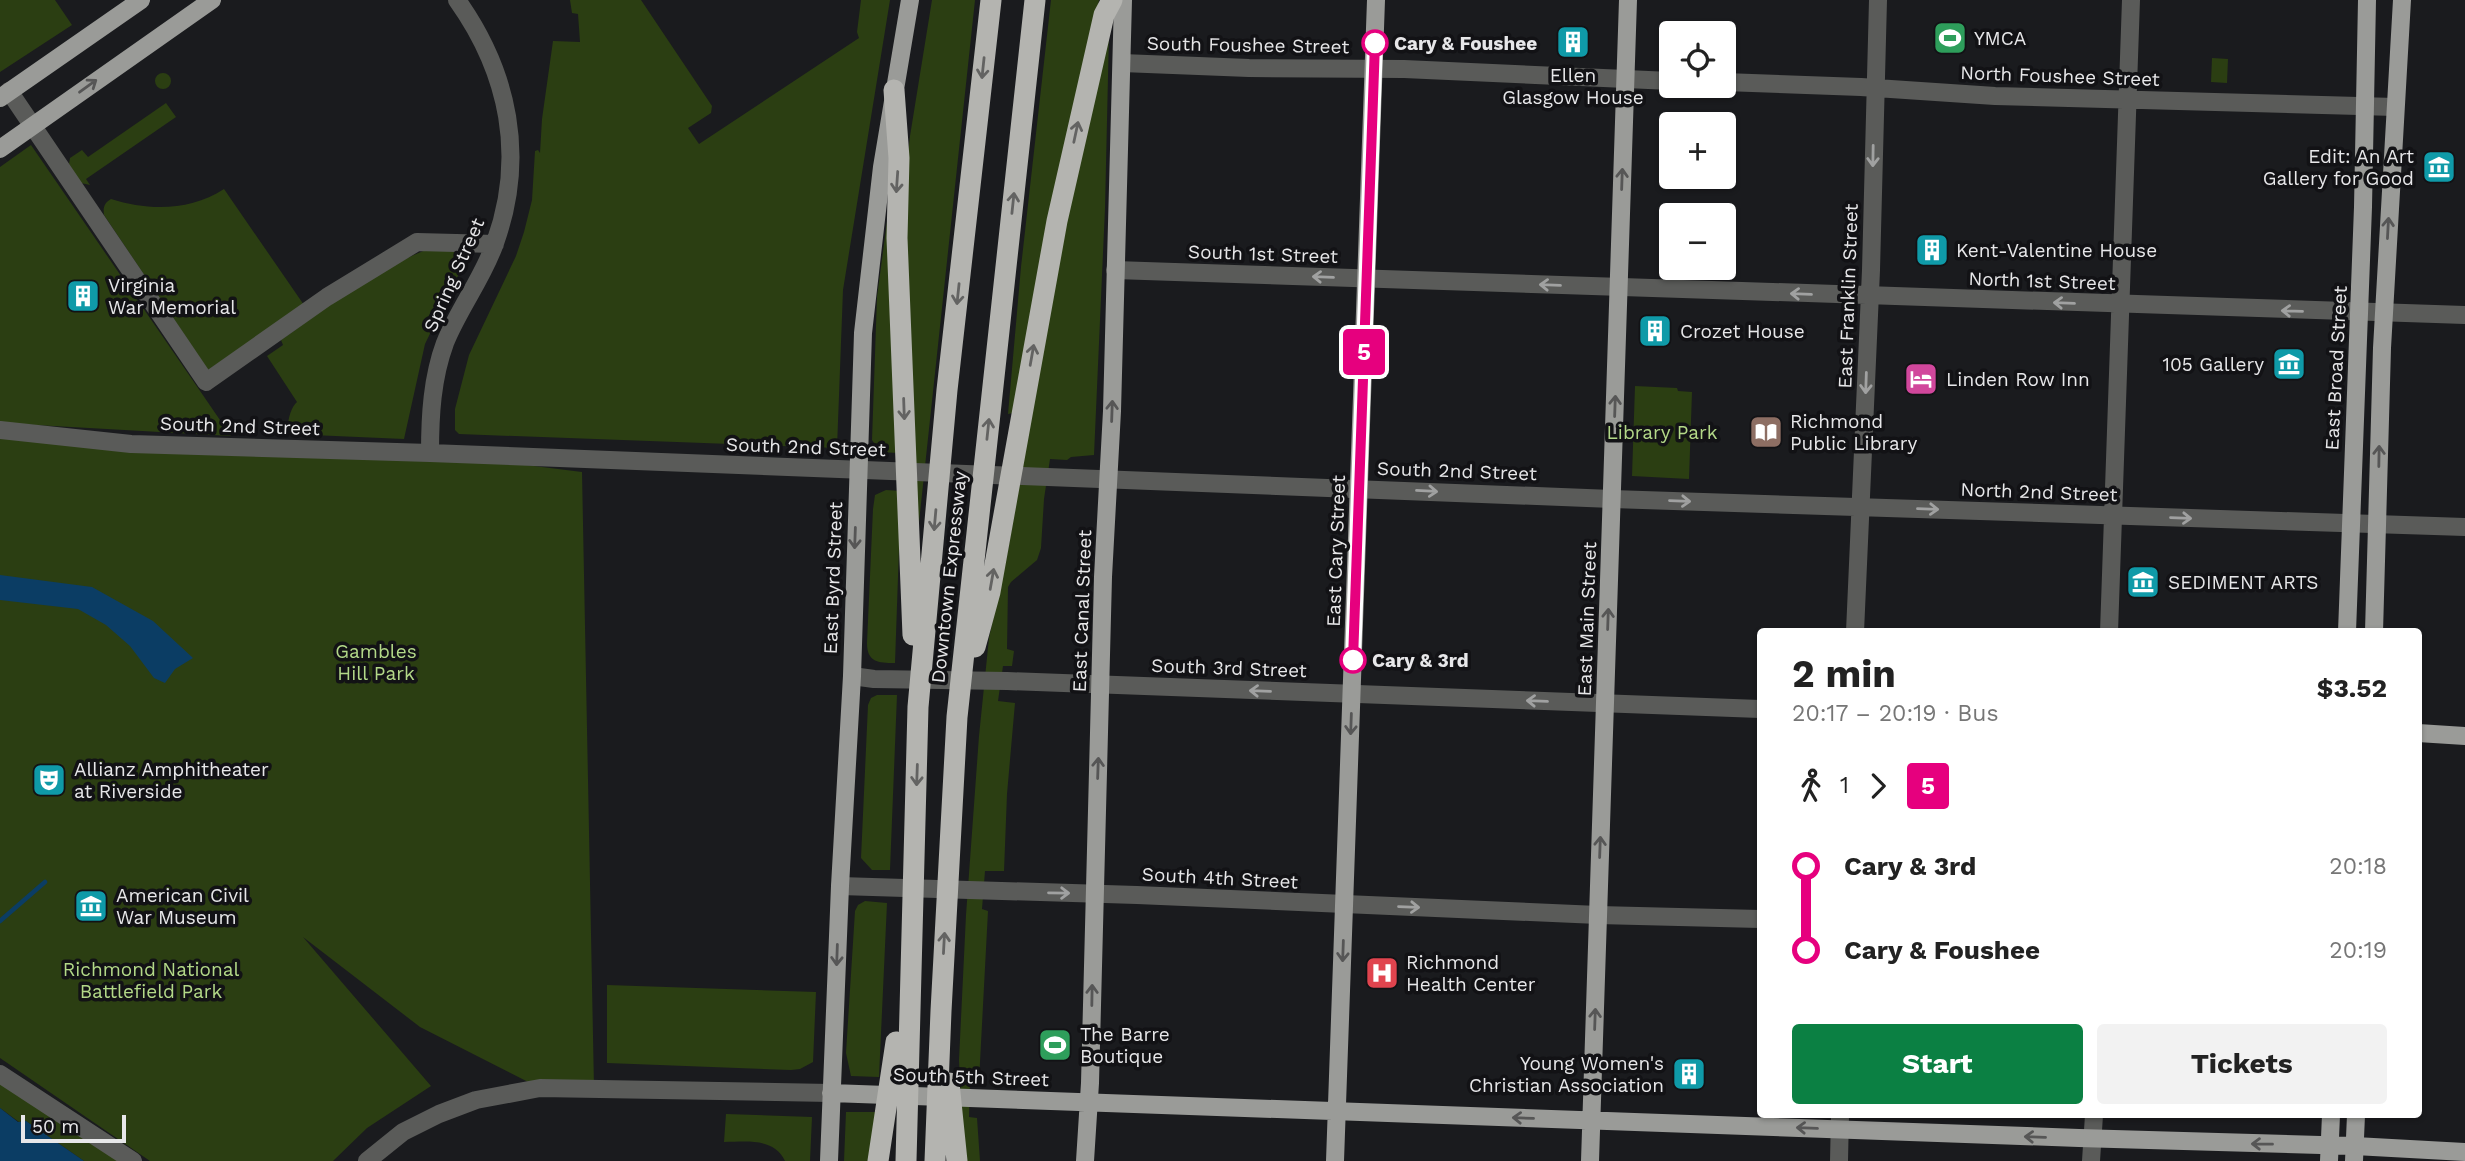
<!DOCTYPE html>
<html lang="en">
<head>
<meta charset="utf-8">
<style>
	body { margin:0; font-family:"Work Sans",sans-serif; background:#f2f2f2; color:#222; height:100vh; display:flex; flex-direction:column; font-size:26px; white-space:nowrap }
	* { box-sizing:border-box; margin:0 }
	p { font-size:23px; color:#767676 }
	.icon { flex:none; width:38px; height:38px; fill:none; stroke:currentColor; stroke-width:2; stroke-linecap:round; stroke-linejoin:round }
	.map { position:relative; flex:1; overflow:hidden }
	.side { position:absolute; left:1757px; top:628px; width:665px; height:490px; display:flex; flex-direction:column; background:#fff; border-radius:7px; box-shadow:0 2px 5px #0004 }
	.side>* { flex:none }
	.badge { padding:0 14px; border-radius:5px; font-size:24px; line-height:46px }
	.tools { position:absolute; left:1659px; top:21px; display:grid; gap:14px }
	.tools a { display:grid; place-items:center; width:77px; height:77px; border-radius:7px; background:#fff; box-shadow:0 2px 5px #0004; font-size:35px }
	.scale { position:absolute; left:21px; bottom:18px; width:105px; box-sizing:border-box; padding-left:7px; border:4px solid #e7e7e9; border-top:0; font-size:19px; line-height:24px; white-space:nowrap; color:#e7e7e9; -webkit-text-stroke:5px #121215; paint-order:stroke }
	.map>.badge { position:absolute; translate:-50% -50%; box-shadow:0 0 0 4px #fff }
	.legs { display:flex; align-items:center; gap:10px; height:77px; padding:0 35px; font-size:23px }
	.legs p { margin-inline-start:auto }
	.overview { display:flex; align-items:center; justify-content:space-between; height:119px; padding:0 35px }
	h1 { font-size:38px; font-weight:700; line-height:52px }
	.primary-button { display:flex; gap:14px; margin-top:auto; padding:14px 35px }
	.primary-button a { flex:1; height:80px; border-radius:7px; background:#0b8043; color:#fff; font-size:28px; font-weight:700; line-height:80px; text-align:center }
	.primary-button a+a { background:#f2f2f2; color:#222 }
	ul { padding:0 35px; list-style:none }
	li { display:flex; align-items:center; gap:24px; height:84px; font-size:26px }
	li i { display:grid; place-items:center; width:10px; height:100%; margin:0 9px; background:currentColor }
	li i::after { content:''; width:18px; height:18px; margin:-9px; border:5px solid; border-radius:50%; background:#fff }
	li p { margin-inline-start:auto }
	li:first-child i { background:linear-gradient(#0000 50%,currentColor 0) }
	li:last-child i { background:linear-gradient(currentColor 50%,#0000 0) }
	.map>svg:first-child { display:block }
	.green { fill:#2b3e12 }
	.water { fill:#0b3d64 }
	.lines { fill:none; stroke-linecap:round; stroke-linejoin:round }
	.stream { stroke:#0b3d64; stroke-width:4.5 }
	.minor { stroke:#5a5b59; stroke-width:18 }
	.major { stroke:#9a9b98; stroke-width:18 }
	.highway { stroke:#b4b4b0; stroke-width:21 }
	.oneway { stroke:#636362 }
	.oneway2 { stroke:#565656 }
	.oneway3 { stroke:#a0a1a1 }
	.line-1-casing { stroke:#fff; stroke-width:16 }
	.line-1 { stroke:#e6007e; stroke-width:10 }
	.stop-1-dot { fill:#fff; stroke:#e6007e; stroke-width:3.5 }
	.labels { text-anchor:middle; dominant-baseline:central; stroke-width:7; stroke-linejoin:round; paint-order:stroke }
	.poi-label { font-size:19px; fill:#e7e7e9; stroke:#121215; text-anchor:start }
	.stop-label { font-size:19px; font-weight:bold; fill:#e7e7e9; stroke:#121215; text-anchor:start }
	.street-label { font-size:19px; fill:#e7e7e9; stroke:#121215 }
	.park-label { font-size:19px; fill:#b3d988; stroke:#121215 }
</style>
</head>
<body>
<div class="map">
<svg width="2465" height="1161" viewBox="0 0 2465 1161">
	<rect width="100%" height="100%" fill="#1a1b1e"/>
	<path class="green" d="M 0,0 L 55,0 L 72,25 L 0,72 Z
		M 570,0 L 641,0 L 712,106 L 711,113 L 688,128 L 699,144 L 859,38 L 857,32 L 861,0 L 890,0 L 843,290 L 837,448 L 459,434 L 455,430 L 455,409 L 469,355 L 516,256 L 524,232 L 532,200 L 535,151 L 538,150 L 540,153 L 542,119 L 553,41 L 580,42 L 578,14 L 572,13 Z
		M 932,0 L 975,0 L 917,541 L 905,184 L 910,136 Z
		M 1051,0 L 1099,0 L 1013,413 L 1008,414 L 1021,267 Z
		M 1109,33 L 1105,208 L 1094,455 L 1071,457 L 1067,460 L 1050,459 L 1044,499 L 1041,548 L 1037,560 L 1011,582 L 1008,587 L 1007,649 L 1014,651 L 1012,666 L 1003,666 L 998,701 L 1015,703 L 1007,794 L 1004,871 L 985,871 L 982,909 L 988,911 L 979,1081 L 970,1081 L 969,1117 L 977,1118 L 980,1161 L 964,1161 L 959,1060 L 966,915 L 979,736 L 989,638 L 1008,550 L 1067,212 Z
		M 2212,58 L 2228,59 L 2227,83 L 2211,82 Z
		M155 81a8 8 0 1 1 16 0a8 8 0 1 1-16 0Z
		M 166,103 L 176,117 L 86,179 L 90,185 L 81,183 L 69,164 L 70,158 L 82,150 L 88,157 Z
		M 31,145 L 231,436 L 0,423 L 0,167 Z
		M 224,189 L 304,305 L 208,370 L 104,215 C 103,208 104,203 111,199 C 149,211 190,211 224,189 Z
		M 888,214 L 898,453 L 880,452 L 872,440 L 877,297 Z
		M 428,249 L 470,251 L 425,344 L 404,439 L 289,434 C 286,425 290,408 297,402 L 267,356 L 283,345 L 281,340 C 328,307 374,270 428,249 Z
		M 1635,386 L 1677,388 L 1678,391 L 1692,392 L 1689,479 L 1632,476 Z
		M 0,430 L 430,453 L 582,472 L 594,1087 L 540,1088 L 420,1027 L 303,937 L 431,1086 L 367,1128 L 333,1161 L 150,1161 L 0,1058 Z
		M 886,490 L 901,491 L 895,663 C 878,663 867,662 867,643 L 873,509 L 875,495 Z
		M 877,695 L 897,695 L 890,870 L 872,870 L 861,858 L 868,705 L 871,698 Z
		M 865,901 L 887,903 L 879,1077 L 851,1076 L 846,1053 L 855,911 L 858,905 Z
		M 607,985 L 816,992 L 813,1062 L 800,1069 L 791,1070 L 607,1063 Z
		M 0,1074 L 120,1161 L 84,1161 L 26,1121 L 19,1122 L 0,1108 Z
		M 846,1112 L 878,1112 L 869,1161 L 844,1161 Z
		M 726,1114 L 812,1117 L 810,1161 L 785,1161 C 774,1137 746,1142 724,1142 Z"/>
	<path class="water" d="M 0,575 L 92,587 L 153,621 L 193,658 L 175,669 L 165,683 L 154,678 L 130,646 L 106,625 L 78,609 L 0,600 Z
		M 0,1108 L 18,1122 L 26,1121 L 84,1161 L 0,1161 Z"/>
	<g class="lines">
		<path class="stream" d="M 0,921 L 45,882"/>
		<path class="minor" d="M 1122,63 L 1249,68 L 1404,69 L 1671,81
			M 1724,82 L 1861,87 L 1995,96 L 2395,107
			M 9,91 L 206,382 L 327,297 L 417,242 L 495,244
			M 1115,270 L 2465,315
			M 0,430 L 131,444 L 430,453 L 1612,499 L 2465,527
			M 430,453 C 430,416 432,378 445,343 C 459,308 483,278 495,243 C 526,157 509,73 457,0
			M 1855,632 L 1871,270 L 1878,0
			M 2109,632 L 2131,0
			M 852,676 L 874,679 L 1007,681 L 1760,709
			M 840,886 L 1137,895 L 1598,915 L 1760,919
			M 0,1074 L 133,1161
			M 367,1161 L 403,1132 L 439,1114 L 476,1100 L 540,1088 L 831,1093
			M 1839,1161 L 1840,1115
			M 2091,1161 L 2094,1115"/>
		<path class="major" d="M 0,98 L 141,0
			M 0,149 L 212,0
			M 2347,632 L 2363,207 L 2367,0
			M 2374,632 L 2382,348 L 2402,0
			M 2418,733 L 2465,736
			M 831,1093 L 2079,1138 L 2355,1146 L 2465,1152
			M 829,1161 L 840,886 L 852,676 L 863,333 L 882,167 L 910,0
			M 1085,1161 L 1090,1083 L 1103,577 L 1112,411 L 1123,0
			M 1335,1161 L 1376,0
			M 1590,1161 L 1628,0
			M 2329,1161 L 2331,1115
			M 2354,1161 L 2356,1115"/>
		<path class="highway" d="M 894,90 L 899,158 L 897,238 L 913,635
			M 975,647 L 990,592 L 1057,221 L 1104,15 L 1112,0
			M 949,1083 L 957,1161
			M 878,1161 L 896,1042
			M 906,1161 L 918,707 L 947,390 L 991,0
			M 935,1161 L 941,1011 L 957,717 L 1035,0"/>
	</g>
	<defs><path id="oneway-shaft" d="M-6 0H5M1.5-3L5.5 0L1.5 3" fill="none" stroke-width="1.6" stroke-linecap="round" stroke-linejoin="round" transform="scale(1.75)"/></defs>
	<g class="oneway">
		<use href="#oneway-shaft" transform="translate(983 68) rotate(96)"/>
		<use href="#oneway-shaft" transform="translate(1076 132) rotate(-78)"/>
		<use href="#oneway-shaft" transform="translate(897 182) rotate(94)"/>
		<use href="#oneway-shaft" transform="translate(1013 203) rotate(-84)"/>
		<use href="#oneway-shaft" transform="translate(958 294) rotate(96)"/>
		<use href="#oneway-shaft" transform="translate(1032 355) rotate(-80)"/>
		<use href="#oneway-shaft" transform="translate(904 409) rotate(88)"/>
		<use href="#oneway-shaft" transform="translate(988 429) rotate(-84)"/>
		<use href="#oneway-shaft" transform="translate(935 520) rotate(95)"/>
		<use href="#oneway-shaft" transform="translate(992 579) rotate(-80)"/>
		<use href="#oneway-shaft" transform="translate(917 775) rotate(92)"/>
		<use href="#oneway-shaft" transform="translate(944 943) rotate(-87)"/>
	</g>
	<g class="oneway2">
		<use href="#oneway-shaft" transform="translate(88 86) rotate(-36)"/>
		<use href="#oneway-shaft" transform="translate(1622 179) rotate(-88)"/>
		<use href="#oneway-shaft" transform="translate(2388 228) rotate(-87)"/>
		<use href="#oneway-shaft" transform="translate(1615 406) rotate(-88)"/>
		<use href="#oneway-shaft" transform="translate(1112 411) rotate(-88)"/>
		<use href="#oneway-shaft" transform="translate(2379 456) rotate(-89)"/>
		<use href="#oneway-shaft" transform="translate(855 538) rotate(92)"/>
		<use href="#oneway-shaft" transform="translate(1608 619) rotate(-88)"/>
		<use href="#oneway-shaft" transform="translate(1351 724) rotate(92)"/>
		<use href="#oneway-shaft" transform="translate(1098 768) rotate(-88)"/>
		<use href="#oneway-shaft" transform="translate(1600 847) rotate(-88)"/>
		<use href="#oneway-shaft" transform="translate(1343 951) rotate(92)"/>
		<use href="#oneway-shaft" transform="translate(837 955) rotate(92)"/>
		<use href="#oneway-shaft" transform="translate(1092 995) rotate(-89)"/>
		<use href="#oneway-shaft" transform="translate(1595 1019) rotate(-88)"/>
		<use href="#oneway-shaft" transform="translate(1523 1118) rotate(-178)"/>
		<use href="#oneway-shaft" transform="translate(1807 1128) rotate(-178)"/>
		<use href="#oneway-shaft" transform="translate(2035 1137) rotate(-178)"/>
		<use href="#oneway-shaft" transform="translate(2262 1144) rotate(-179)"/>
	</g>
	<g class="oneway3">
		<use href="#oneway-shaft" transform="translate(1873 156) rotate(91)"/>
		<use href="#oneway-shaft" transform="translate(1323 277) rotate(-178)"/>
		<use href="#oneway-shaft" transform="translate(1550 285) rotate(-178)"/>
		<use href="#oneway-shaft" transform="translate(1801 294) rotate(-178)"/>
		<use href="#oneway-shaft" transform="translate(2064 303) rotate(-178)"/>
		<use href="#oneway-shaft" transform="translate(2292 311) rotate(-178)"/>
		<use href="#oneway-shaft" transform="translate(1866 383) rotate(92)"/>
		<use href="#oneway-shaft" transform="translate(1427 491) rotate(3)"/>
		<use href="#oneway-shaft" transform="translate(1680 501) rotate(2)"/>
		<use href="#oneway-shaft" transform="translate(1928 509) rotate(2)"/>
		<use href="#oneway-shaft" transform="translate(2181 518) rotate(2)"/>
		<use href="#oneway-shaft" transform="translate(1260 691) rotate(-178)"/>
		<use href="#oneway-shaft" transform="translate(1537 701) rotate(-178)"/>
		<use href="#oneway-shaft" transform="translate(1059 893) rotate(1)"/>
		<use href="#oneway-shaft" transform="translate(1409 907) rotate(2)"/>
	</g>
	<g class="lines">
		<defs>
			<path id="line-1" d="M 1353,660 L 1375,43"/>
		</defs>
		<use href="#line-1" class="line-1-casing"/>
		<use href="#line-1" class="line-1"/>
	</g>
	<defs>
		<symbol id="stadium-square" viewBox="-11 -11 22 22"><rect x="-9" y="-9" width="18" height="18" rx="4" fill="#2e9e5b" stroke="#121215"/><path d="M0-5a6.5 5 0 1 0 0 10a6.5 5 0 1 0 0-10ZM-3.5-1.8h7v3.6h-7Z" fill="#fff"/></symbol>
		<symbol id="building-square" viewBox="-11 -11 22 22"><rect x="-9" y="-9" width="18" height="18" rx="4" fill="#0f9aa8" stroke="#121215"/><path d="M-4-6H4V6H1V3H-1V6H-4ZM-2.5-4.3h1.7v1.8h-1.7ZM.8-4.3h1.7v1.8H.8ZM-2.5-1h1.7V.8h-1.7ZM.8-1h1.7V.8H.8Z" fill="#fff"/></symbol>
		<symbol id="museum-square" viewBox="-11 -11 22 22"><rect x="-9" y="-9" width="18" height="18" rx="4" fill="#0f9aa8" stroke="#121215"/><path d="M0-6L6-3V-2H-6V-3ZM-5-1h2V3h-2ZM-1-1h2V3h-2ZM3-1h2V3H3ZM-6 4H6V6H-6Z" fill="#fff"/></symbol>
		<symbol id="hotel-square" viewBox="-11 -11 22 22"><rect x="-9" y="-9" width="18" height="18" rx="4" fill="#d1479c" stroke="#121215"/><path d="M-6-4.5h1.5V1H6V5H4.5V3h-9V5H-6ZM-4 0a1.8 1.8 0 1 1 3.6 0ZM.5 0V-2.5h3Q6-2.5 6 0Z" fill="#fff"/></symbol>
		<symbol id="library-square" viewBox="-11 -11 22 22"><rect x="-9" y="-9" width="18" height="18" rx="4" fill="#8d6e63" stroke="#121215"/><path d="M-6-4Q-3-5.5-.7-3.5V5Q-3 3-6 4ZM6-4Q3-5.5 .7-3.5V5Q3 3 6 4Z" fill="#fff"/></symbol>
		<symbol id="theatre-square" viewBox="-11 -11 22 22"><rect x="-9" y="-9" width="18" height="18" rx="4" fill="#0f9aa8" stroke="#121215"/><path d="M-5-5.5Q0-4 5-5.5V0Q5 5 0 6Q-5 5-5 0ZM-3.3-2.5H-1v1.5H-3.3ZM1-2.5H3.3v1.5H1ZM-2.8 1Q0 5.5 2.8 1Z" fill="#fff"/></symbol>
		<symbol id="hospital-square" viewBox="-11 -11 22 22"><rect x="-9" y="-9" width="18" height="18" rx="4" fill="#e0444e" stroke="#121215"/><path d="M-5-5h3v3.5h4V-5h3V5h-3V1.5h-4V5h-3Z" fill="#fff"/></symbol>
	</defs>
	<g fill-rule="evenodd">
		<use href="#stadium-square" x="1931" y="19" width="38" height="38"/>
		<use href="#building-square" x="1554" y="23" width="38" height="38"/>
		<use href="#museum-square" x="2420" y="148" width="38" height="38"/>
		<use href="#building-square" x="1913" y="231" width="38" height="38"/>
		<use href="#building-square" x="64" y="277" width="38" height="38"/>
		<use href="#building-square" x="1636" y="312" width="38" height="38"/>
		<use href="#museum-square" x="2270" y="345" width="38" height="38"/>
		<use href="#hotel-square" x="1902" y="360" width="38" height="38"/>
		<use href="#library-square" x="1747" y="413" width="38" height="38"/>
		<use href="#museum-square" x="2124" y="563" width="38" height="38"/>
		<use href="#theatre-square" x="30" y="761" width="38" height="38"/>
		<use href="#museum-square" x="72" y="887" width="38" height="38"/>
		<use href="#hospital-square" x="1363" y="954" width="38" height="38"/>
		<use href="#stadium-square" x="1036" y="1026" width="38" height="38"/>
		<use href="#building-square" x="1670" y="1055" width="38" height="38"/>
	</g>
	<g class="stop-1-dot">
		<circle cx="1375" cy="43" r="12"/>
		<circle cx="1353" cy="660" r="12"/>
	</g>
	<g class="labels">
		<g class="poi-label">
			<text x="1974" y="38">YMCA</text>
			<text x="1573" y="75" text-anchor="middle">Ellen<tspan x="1573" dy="22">Glasgow House</tspan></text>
			<text x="2414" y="156" text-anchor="end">Edit: An Art<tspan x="2414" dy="22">Gallery for Good</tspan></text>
			<text x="1956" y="250">Kent-Valentine House</text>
			<text x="108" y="285">Virginia<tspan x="108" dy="22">War Memorial</tspan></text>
			<text x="1680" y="331">Crozet House</text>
			<text x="2264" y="364" text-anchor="end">105 Gallery</text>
			<text x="1946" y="379">Linden Row Inn</text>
			<text x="1790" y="421">Richmond<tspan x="1790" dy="22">Public Library</tspan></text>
			<text x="2168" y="582">SEDIMENT ARTS</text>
			<text x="74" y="769">Allianz Amphitheater<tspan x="74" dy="22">at Riverside</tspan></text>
			<text x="116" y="895">American Civil<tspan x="116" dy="22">War Museum</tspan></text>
			<text x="1406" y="962">Richmond<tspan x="1406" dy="22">Health Center</tspan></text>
			<text x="1080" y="1034">The Barre<tspan x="1080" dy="22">Boutique</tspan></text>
			<text x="1664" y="1063" text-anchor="end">Young Women's<tspan x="1664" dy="22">Christian Association</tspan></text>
		</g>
		<g class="stop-label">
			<text x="1394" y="43">Cary &amp; Foushee</text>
			<text x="1372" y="660">Cary &amp; 3rd</text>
		</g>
		<g class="street-label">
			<text transform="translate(1248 45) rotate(1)">South Foushee Street</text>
			<text transform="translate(2060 76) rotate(2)">North Foushee Street</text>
			<text transform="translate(1263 254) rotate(2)">South 1st Street</text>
			<text transform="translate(454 275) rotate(-66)">Spring Street</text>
			<text transform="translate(2042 281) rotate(2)">North 1st Street</text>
			<text transform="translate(1848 296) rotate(-88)">East Franklin Street</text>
			<text transform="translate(2336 368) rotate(-87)">East Broad Street</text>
			<text transform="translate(240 426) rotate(2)">South 2nd Street</text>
			<text transform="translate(806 447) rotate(2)">South 2nd Street</text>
			<text transform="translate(1457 471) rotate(2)">South 2nd Street</text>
			<text transform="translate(2039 492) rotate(2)">North 2nd Street</text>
			<text transform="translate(1336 551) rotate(-88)">East Cary Street</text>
			<text transform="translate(949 577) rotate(-84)">Downtown Expressway</text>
			<text transform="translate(833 578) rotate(-88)">East Byrd Street</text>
			<text transform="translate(1082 611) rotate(-88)">East Canal Street</text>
			<text transform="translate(1587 619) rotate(-88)">East Main Street</text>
			<text transform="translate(1229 668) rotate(2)">South 3rd Street</text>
			<text transform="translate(1220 878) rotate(3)">South 4th Street</text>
			<text transform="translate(971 1077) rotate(2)">South 5th Street</text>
		</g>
		<g class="park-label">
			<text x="1662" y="432">Library Park</text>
			<text x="376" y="651">Gambles<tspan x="376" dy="22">Hill Park</tspan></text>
			<text x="151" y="969">Richmond National<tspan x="151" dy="22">Battlefield Park</tspan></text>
		</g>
	</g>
</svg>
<div class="tools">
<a><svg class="icon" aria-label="locate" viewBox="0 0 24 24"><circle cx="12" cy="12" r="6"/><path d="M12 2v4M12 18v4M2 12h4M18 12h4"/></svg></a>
<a>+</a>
<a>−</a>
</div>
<div class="scale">50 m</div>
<b class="badge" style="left:1364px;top:352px;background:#e6007e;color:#fff">5</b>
<section class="side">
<div class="overview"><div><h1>2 min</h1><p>20:17 – 20:19 · Bus</p></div><b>$3.52</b></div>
<div class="legs"><svg class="icon" aria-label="walk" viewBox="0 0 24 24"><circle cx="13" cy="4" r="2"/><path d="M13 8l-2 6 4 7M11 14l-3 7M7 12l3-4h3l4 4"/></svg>1<svg class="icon" aria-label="forward" viewBox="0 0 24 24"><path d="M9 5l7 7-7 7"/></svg><b class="badge" style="background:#e6007e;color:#fff">5</b></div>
<ul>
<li><i style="color:#e6007e"></i><b>Cary &amp; 3rd</b><p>20:18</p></li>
<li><i style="color:#e6007e"></i><b>Cary &amp; Foushee</b><p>20:19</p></li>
</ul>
<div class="primary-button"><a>Start</a><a>Tickets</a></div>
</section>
</div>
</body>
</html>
